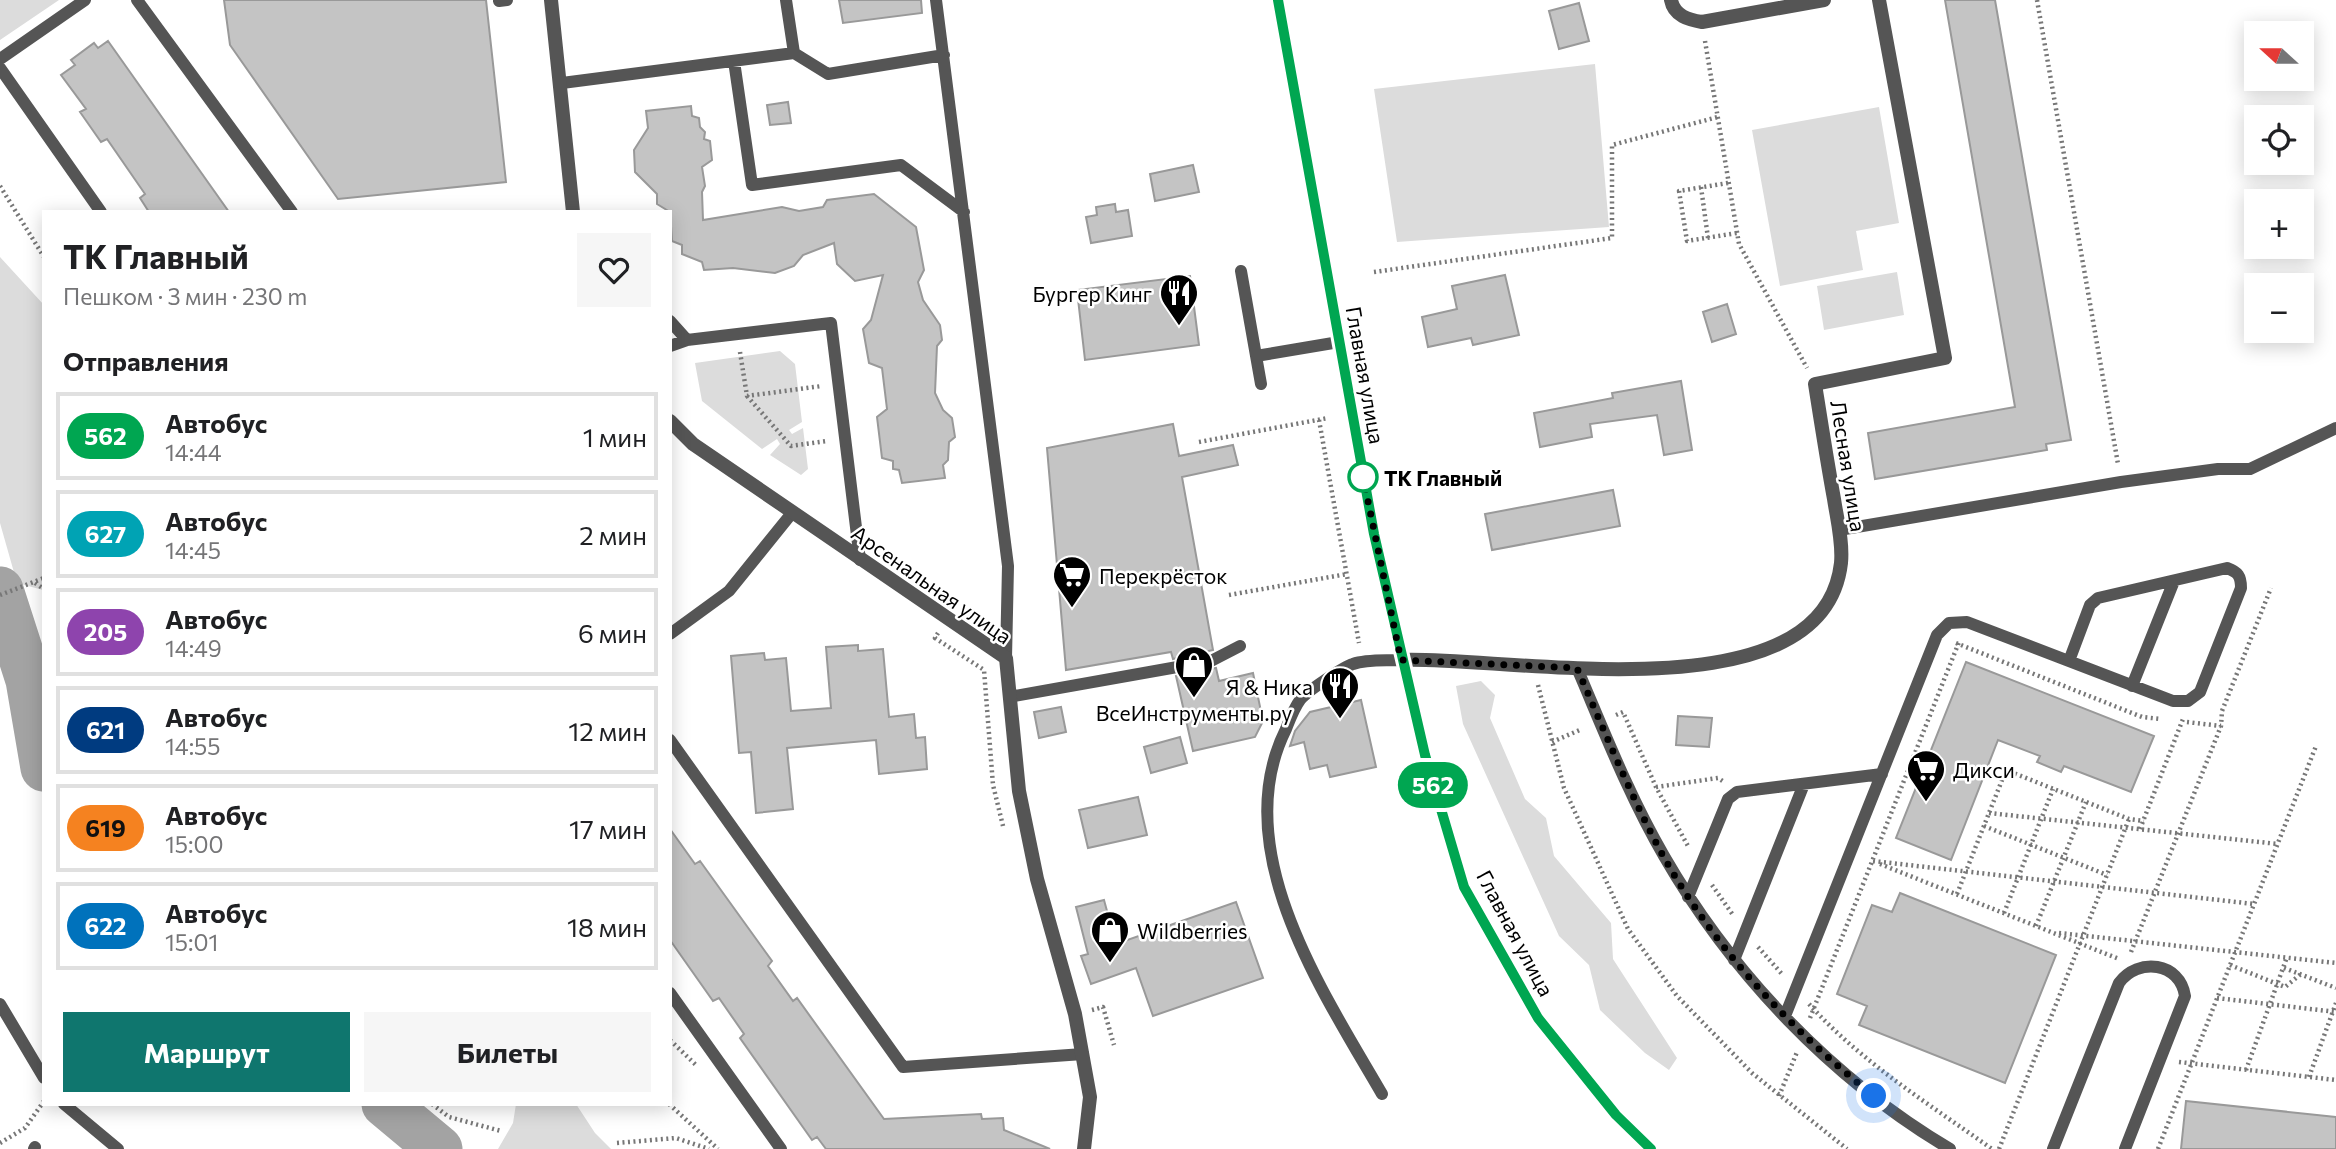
<!DOCTYPE html>
<html lang="ru">
<head>
<meta charset="utf-8">
<style>
	body { margin:0; font-family:Commissioner,sans-serif; background:#f6f6f6; color:#202124; height:100vh; display:flex; flex-direction:column; font-size:26px; white-space:nowrap }
	* { box-sizing:border-box; margin:0 }
	p { font-size:23px; color:#757577 }
	.icon { flex:none; width:38px; height:38px; fill:none; stroke:currentColor; stroke-width:2; stroke-linecap:round; stroke-linejoin:round }
	.map { position:relative; flex:1; overflow:hidden }
	.drawer { position:absolute; left:42px; top:210px; width:630px; height:896px; display:flex; flex-direction:column; background:#fff; border-radius:0px; box-shadow:0 4px 18px #0003 }
	.drawer>* { flex:none }
	.badge { padding:0 14px; border-radius:23px; font-size:24px; line-height:46px }
	.needle { width:46px; rotate:291deg }
	.controls { position:absolute; left:2244px; top:21px; display:grid; gap:14px }
	.controls a { display:grid; place-items:center; width:70px; height:70px; border-radius:0px; background:#fff; box-shadow:0 4px 18px #0003; font-size:35px }
	.you { position:absolute; width:35px; height:35px; margin:-18px; border:5px solid #fff; border-radius:50%; background:#1a73e8; box-shadow:0 0 0 10px #1a73e833 }
	.map>.badge { position:absolute; translate:-50% -50%; box-shadow:0 0 0 4px #fff }
	h2 { padding:0 21px; font-size:26px; line-height:63px }
	.round { display:grid; place-items:center; flex:none; width:74px; height:74px; border-radius:0px; background:#f6f6f6 }
	.summary { display:flex; align-items:center; justify-content:space-between; height:119px; padding:0 21px }
	h1 { font-size:33px; font-weight:700; line-height:52px }
	.cta { display:flex; gap:14px; margin-top:auto; padding:14px 21px }
	.cta a { flex:1; height:80px; border-radius:0px; background:#0f766e; color:#fff; font-size:28px; font-weight:700; line-height:80px; text-align:center }
	.cta a+a { background:#f6f6f6; color:#202124 }
	ul { padding:0; list-style:none }
	li { display:flex; align-items:center; gap:21px; height:88px; margin:0 14px 10px; padding:0 7px; border:4px solid #e0e0e0; border-radius:0px }
	li div { flex:1 }
	li b { display:block; font-size:26px }
	li em { font-style:normal }
	li .badge { min-width:77px; font-weight:700; text-align:center }
	.map>svg:first-child { display:block }
	.green { fill:#dcdcdc }
	.lines { fill:none; stroke-linecap:round; stroke-linejoin:round }
	.river { stroke:#a3a3a3; stroke-width:47 }
	.building { fill:#c4c4c4; stroke:#999; stroke-width:2 }
	.path { stroke:#777; stroke-width:4.5; stroke-dasharray:2 3.5; stroke-linecap:butt }
	.service { stroke:#555; stroke-width:12 }
	.minor { stroke:#555; stroke-width:14 }
	.secondary { stroke:#222; stroke-width:14 }
	.line-casing { stroke:#fff; stroke-width:16 }
	.line { stroke:#00a651; stroke-width:10 }
	.walk { stroke:#000; stroke-width:7; stroke-dasharray:0 12.6 }
	.stop-dot { fill:#fff; stroke:#00a651; stroke-width:3.5 }
	.labels { text-anchor:middle; dominant-baseline:central; stroke-width:5; stroke-linejoin:round; paint-order:stroke }
	.poi-label { font-size:21px; fill:#000; stroke:#fff; text-anchor:start }
	.street-label { font-size:21px; fill:#000; stroke:#fff }
	.stop-label { font-size:21px; font-weight:bold; fill:#000; stroke:#fff; text-anchor:start }
</style>
</head>
<body>
<div class="map">
<svg width="2336" height="1149" viewBox="0 0 2336 1149">
	<rect width="100%" height="100%" fill="#fff"/>
	<path class="green" d="M 0,0 L 59,0 L 0,40 Z
		M 1595,64 L 1609,227 L 1397,242 L 1374,89 Z
		M 1879,107 L 1899,223 L 1856,231 L 1863,270 L 1780,286 L 1752,130 Z
		M 0,257 L 44,305 L 43,590 L 17,583 L 0,523 Z
		M 1897,272 L 1904,315 L 1824,330 L 1817,286 Z
		M 780,351 L 795,364 L 802,422 L 789,430 L 792,434 L 803,428 L 808,469 L 801,475 L 770,455 L 780,444 L 777,439 L 762,449 L 702,401 L 695,363 Z
		M 1481,681 L 1495,695 L 1490,718 L 1525,799 L 1546,818 L 1554,856 L 1611,923 L 1613,959 L 1677,1058 L 1669,1070 L 1645,1053 L 1600,1010 L 1589,965 L 1559,936 L 1463,724 L 1456,686 Z
		M 516,1104 L 576,1104 L 595,1133 L 611,1149 L 498,1149 L 513,1123 Z"/>
	<g class="lines">
		<path class="river" d="M 0,590 L 29,680 L 44,768
			M 385,1104 L 439,1149"/>
	</g>
	<path class="building" d="M 224,0 L 486,0 L 506,182 L 338,199 L 230,45 Z
		M 839,0 L 921,0 L 922,13 L 843,23 Z
		M 1945,0 L 1995,0 L 2071,440 L 2046,444 L 2047,450 L 1875,479 L 1868,433 L 2015,407 Z
		M 1579,3 L 1589,41 L 1559,49 L 1549,11 Z
		M 108,41 L 229,212 L 149,212 L 140,198 L 145,194 L 107,139 L 101,142 L 80,112 L 86,109 L 61,75 L 75,65 L 71,60 L 94,43 L 98,48 Z
		M 788,102 L 791,123 L 770,125 L 767,105 Z
		M 691,106 L 692,116 L 699,118 L 700,127 L 705,132 L 704,139 L 710,141 L 712,160 L 702,167 L 705,186 L 702,192 L 703,220 L 782,207 L 799,211 L 823,207 L 827,200 L 874,194 L 916,227 L 924,270 L 918,282 L 923,300 L 940,325 L 942,340 L 937,346 L 935,393 L 943,410 L 952,418 L 955,437 L 949,442 L 948,460 L 943,465 L 945,478 L 902,483 L 899,470 L 893,469 L 893,461 L 882,458 L 877,417 L 887,409 L 882,368 L 869,363 L 863,329 L 871,320 L 883,275 L 855,281 L 837,264 L 834,243 L 803,255 L 794,266 L 775,273 L 733,268 L 704,270 L 702,262 L 682,254 L 682,245 L 672,241 L 670,212 L 657,204 L 657,194 L 635,172 L 634,150 L 648,128 L 646,111 Z
		M 1193,165 L 1199,192 L 1155,201 L 1150,174 Z
		M 1115,204 L 1116,212 L 1128,210 L 1132,236 L 1091,243 L 1086,217 L 1097,215 L 1096,207 Z
		M 1505,275 L 1519,335 L 1473,345 L 1471,338 L 1428,347 L 1422,317 L 1457,309 L 1452,286 Z
		M 1190,276 L 1199,345 L 1085,360 L 1077,290 Z
		M 1727,304 L 1736,334 L 1712,342 L 1703,312 Z
		M 1681,381 L 1692,450 L 1664,455 L 1657,415 L 1590,424 L 1592,437 L 1540,447 L 1534,413 L 1613,398 L 1612,393 Z
		M 1173,424 L 1179,456 L 1233,445 L 1238,465 L 1182,477 L 1213,650 L 1173,659 L 1171,652 L 1066,670 L 1047,448 Z
		M 1613,490 L 1620,526 L 1492,550 L 1485,514 Z
		M 858,645 L 858,651 L 883,649 L 889,717 L 914,714 L 916,738 L 925,737 L 927,769 L 879,774 L 876,740 L 787,748 L 793,809 L 756,813 L 751,752 L 739,753 L 731,656 L 764,653 L 765,660 L 786,658 L 791,711 L 831,708 L 826,647 Z
		M 1966,662 L 2154,736 L 2131,792 L 2064,766 L 2061,772 L 2037,762 L 2040,756 L 1998,740 L 1951,860 L 1896,838 Z
		M 1216,668 L 1219,681 L 1253,673 L 1263,721 L 1255,737 L 1193,751 L 1176,676 Z
		M 1361,700 L 1376,767 L 1330,777 L 1327,765 L 1310,769 L 1304,742 L 1290,746 L 1295,731 L 1310,712 Z
		M 1061,707 L 1066,732 L 1039,738 L 1034,712 Z
		M 1678,716 L 1712,718 L 1709,747 L 1676,745 Z
		M 1180,737 L 1187,763 L 1151,773 L 1144,747 Z
		M 1138,797 L 1147,835 L 1088,848 L 1079,810 Z
		M 670,829 L 695,864 L 700,861 L 772,961 L 768,966 L 793,1001 L 797,998 L 884,1119 L 981,1114 L 982,1119 L 1003,1118 L 1004,1130 L 1050,1149 L 826,1149 L 817,1137 L 812,1140 L 740,1038 L 744,1034 L 719,998 L 713,1001 L 670,940 Z
		M 1900,893 L 2056,955 L 2005,1083 L 1859,1025 L 1867,1006 L 1837,994 L 1872,905 L 1892,912 Z
		M 1104,900 L 1116,944 L 1236,902 L 1263,978 L 1153,1016 L 1136,968 L 1091,984 L 1081,956 L 1088,954 L 1076,907 Z
		M 2186,1101 L 2336,1117 L 2336,1149 L 2181,1149 Z"/>
	<g class="lines">
		<path class="path" d="M 2037,0 L 2118,464
			M 1705,41 L 1739,244 L 1807,368
			M 1728,183 L 1679,191 L 1687,241 L 1737,233
			M 0,186 L 44,257
			M 1701,187 L 1708,238
			M 1374,272 L 1612,238 L 1612,145 L 1718,117
			M 740,352 L 747,396 L 822,386
			M 747,396 L 791,446 L 827,441
			M 1319,420 L 1359,643
			M 1199,442 L 1328,418
			M 35,583 L 44,589
			M 0,595 L 44,578
			M 1229,595 L 1347,574
			M 938,633 L 935,638 L 984,670 L 993,785 L 1003,826
			M 1956,643 L 2142,717 L 2161,719
			M 1538,685 L 1564,788 L 1628,929 L 1677,996 L 1752,1073 L 1847,1149
			M 1616,715 L 1623,712 L 1656,787 L 1689,848
			M 2187,722 L 2221,726
			M 1552,742 L 1582,729
			M 1656,787 L 1718,778 L 1724,782
			M 1989,813 L 2278,844
			M 1984,826 L 2107,875
			M 2140,829 L 2183,719
			M 1873,861 L 2254,904
			M 1880,864 L 2119,959
			M 1712,885 L 1733,915
			M 1957,894 L 2006,770 L 2129,819 L 2144,821
			M 2004,913 L 2053,789
			M 2036,926 L 2086,802
			M 2059,933 L 2336,963
			M 1758,947 L 1782,974
			M 2131,952 L 2221,726 L 2222,711 L 2271,588
			M 2230,965 L 2285,987 L 2301,974
			M 2284,968 L 2336,988
			M 2217,998 L 2336,1012
			M 1809,1004 C 1861,1062 1929,1104 1992,1149
			M 1092,1010 L 1103,1007 L 1114,1045
			M 1810,1018 L 1959,642
			M 670,1040 L 696,1065
			M 2179,1062 L 2336,1080
			M 2246,1070 L 2287,957
			M 2309,1077 L 2336,1003
			M 1779,1096 L 1797,1052
			M 432,1104 L 449,1117 L 501,1131
			M 669,1104 L 718,1149
			M 0,1143 L 25,1128 L 44,1101
			M 617,1143 L 676,1138 L 709,1149
			M 1999,1149 L 2129,819
			M 2158,1149 L 2316,746"/>
		<path class="service" d="M 137,0 L 292,212
			M 786,0 L 794,53 L 828,74 L 944,55
			M 936,0 L 1008,566 L 1006,658
			M 499,1 L 507,0
			M 0,59 L 85,0
			M 734,61 L 752,185 L 901,165 L 964,212
			M 0,68 L 101,212
			M 562,83 L 794,53
			M 1241,271 L 1261,384
			M 670,321 L 687,340 L 831,323 L 860,560
			M 670,346 L 687,340
			M 1256,356 L 1339,342
			M 1839,530 L 2121,482 L 2218,469 L 2250,469 L 2336,428
			M 670,634 L 729,591 L 792,513
			M 1577,668 C 1604,731 1629,796 1664,856 C 1732,974 1832,1079 1950,1149
			M 2132,686 L 2174,581
			M 1009,697 L 1211,661 L 1240,646
			M 670,740 L 903,1067 L 1083,1054
			M 1688,897 L 1728,799 L 1737,792 L 1882,774
			M 1734,960 L 1804,784
			M 670,993 L 781,1149
			M 0,1004 L 44,1078
			M 1785,1016 L 1937,635 L 1949,623 L 1967,622 L 2173,701 L 2188,701 L 2200,692 L 2241,588 C 2241,576 2238,572 2227,568 L 2098,598 L 2090,605 L 2069,661
			M 1382,1094 C 1323,992 1226,849 1286,729 C 1290,719 1294,708 1300,700 C 1306,692 1343,667 1353,664 C 1367,659 1386,661 1401,660
			M 64,1104 L 118,1149
			M 34,1149 L 35,1147
			M 2053,1149 L 2119,983 C 2138,957 2180,962 2185,996 L 2125,1149"/>
		<path class="minor" d="M 551,0 L 573,212
			M 1671,0 C 1674,16 1689,20 1702,22 L 1824,0
			M 670,421 L 693,444 L 1006,658 L 1019,791 L 1037,879 L 1075,1014 L 1090,1097 L 1084,1149
			M 1401,660 C 1505,655 1823,720 1841,563 C 1843,542 1837,519 1834,499 C 1827,461 1821,422 1815,384 L 1945,358 L 1879,0"/>
		<path class="secondary" d="M 1278,0 L 1374,534 L 1425,755 L 1464,887 L 1538,1018 L 1616,1115 L 1651,1149"/>
	</g>
	<g class="lines">
		<defs>
			<path id="line" d="M 1278,0 L 1374,534 L 1425,755 L 1464,887 L 1538,1018 L 1616,1115 L 1651,1149"/>
		</defs>
		<use href="#line" class="line-casing"/>
		<use href="#line" class="line"/>
		<path class="walk" d="M 1363,477 L 1401,660 L 1577,668 C 1604,730 1629,792 1661,852 C 1713,947 1790,1029 1874,1096"/>
	</g>
	<defs>
		<symbol id="restaurant-pin" viewBox="-11 -11 22 30"><path d="M0 17L-7.5 6A9.5 9.5 0 1 1 7.5 6Z" fill="#000" stroke="#fff"/><path d="M-5-6h1v4h1v-4h1v4h1v-4h1v5L-1.5 .5V6h-2V.5L-5-1ZM5-6V6H3V1.5H1.5Q1.5-4 5-6Z" fill="#fff"/></symbol>
		<symbol id="supermarket-pin" viewBox="-11 -11 22 30"><path d="M0 17L-7.5 6A9.5 9.5 0 1 1 7.5 6Z" fill="#000" stroke="#fff"/><path d="M-6-5.5h2.5l.6 2H6L4.5 2H-2.5L-4.4-4H-6ZM-1.5 3.2a1.3 1.3 0 1 0 .1 0ZM3 3.2a1.3 1.3 0 1 0 .1 0Z" fill="#fff"/></symbol>
		<symbol id="shop-pin" viewBox="-11 -11 22 30"><path d="M0 17L-7.5 6A9.5 9.5 0 1 1 7.5 6Z" fill="#000" stroke="#fff"/><path d="M-5-2.5h2.3a2.7 3.5 0 0 1 5.4 0H5L5.5 6h-11ZM-1.5-2.5h3a1.5 2.3 0 0 0-3 0Z" fill="#fff"/></symbol>
	</defs>
	<g fill-rule="evenodd">
		<use href="#restaurant-pin" x="1157" y="271" width="44" height="60"/>
		<use href="#supermarket-pin" x="1050" y="553" width="44" height="60"/>
		<use href="#shop-pin" x="1172" y="643" width="44" height="60"/>
		<use href="#restaurant-pin" x="1318" y="664" width="44" height="60"/>
		<use href="#supermarket-pin" x="1904" y="747" width="44" height="60"/>
		<use href="#shop-pin" x="1088" y="908" width="44" height="60"/>
	</g>
	<circle class="stop-dot" cx="1363" cy="477" r="14"/>
	<g class="labels">
		<g class="poi-label">
			<text x="1152" y="293" text-anchor="end">Бургер Кинг</text>
			<text x="1099" y="575">Перекрёсток</text>
			<text x="1313" y="686" text-anchor="end">Я &amp; Ника</text>
			<text x="1194" y="712" text-anchor="middle">ВсеИнструменты.ру</text>
			<text x="1953" y="769">Дикси</text>
			<text x="1137" y="930">Wildberries</text>
		</g>
		<g class="street-label">
			<text transform="translate(1366 375) rotate(80)">Главная улица</text>
			<text transform="translate(1849 466) rotate(81)">Лесная улица</text>
			<text transform="translate(932 584) rotate(35)">Арсенальная улица</text>
			<text transform="translate(1516 933) rotate(62)">Главная улица</text>
		</g>
		<g class="stop-label">
			<text x="1384" y="477">ТК Главный</text>
		</g>
	</g>
</svg>
<div class="controls">
<a><svg class="needle" viewBox="-14 -14 28 28"><path d="M0-13l5 13h-10z" fill="#e53935"/><path d="M0 13l5-13h-10z" fill="#757577"/></svg></a>
<a><svg class="icon" aria-label="locate" viewBox="0 0 24 24"><circle cx="12" cy="12" r="6"/><path d="M12 2v4M12 18v4M2 12h4M18 12h4"/></svg></a>
<a>+</a>
<a>−</a>
</div>
<div class="you" style="left:1874px;top:1096px"></div>
<b class="badge" style="left:1433px;top:785px;background:#00a651;color:#fff">562</b>
<section class="drawer">
<div class="summary"><div><h1>ТК Главный</h1><p>Пешком · 3 мин · 230 m</p></div><a class="round"><svg class="icon" aria-label="heart" viewBox="0 0 24 24"><path d="M12 20l-8-8c-3-5 5-10 8-4 3-6 11-1 8 4z"/></svg></a></div>
<h2>Отправления</h2>
<ul>
<li><span class="badge" style="background:#00a651;color:#fff">562</span><div><b>Автобус</b><p>14:44</p></div><em>1 мин</em></li>
<li><span class="badge" style="background:#00a3b4;color:#fff">627</span><div><b>Автобус</b><p>14:45</p></div><em>2 мин</em></li>
<li><span class="badge" style="background:#8e44ad;color:#fff">205</span><div><b>Автобус</b><p>14:49</p></div><em>6 мин</em></li>
<li><span class="badge" style="background:#003b80;color:#fff">621</span><div><b>Автобус</b><p>14:55</p></div><em>12 мин</em></li>
<li><span class="badge" style="background:#f58220;color:#111">619</span><div><b>Автобус</b><p>15:00</p></div><em>17 мин</em></li>
<li><span class="badge" style="background:#0072bc;color:#fff">622</span><div><b>Автобус</b><p>15:01</p></div><em>18 мин</em></li>
</ul>
<div class="cta"><a>Маршрут</a><a>Билеты</a></div>
</section>
</div>
</body>
</html>
